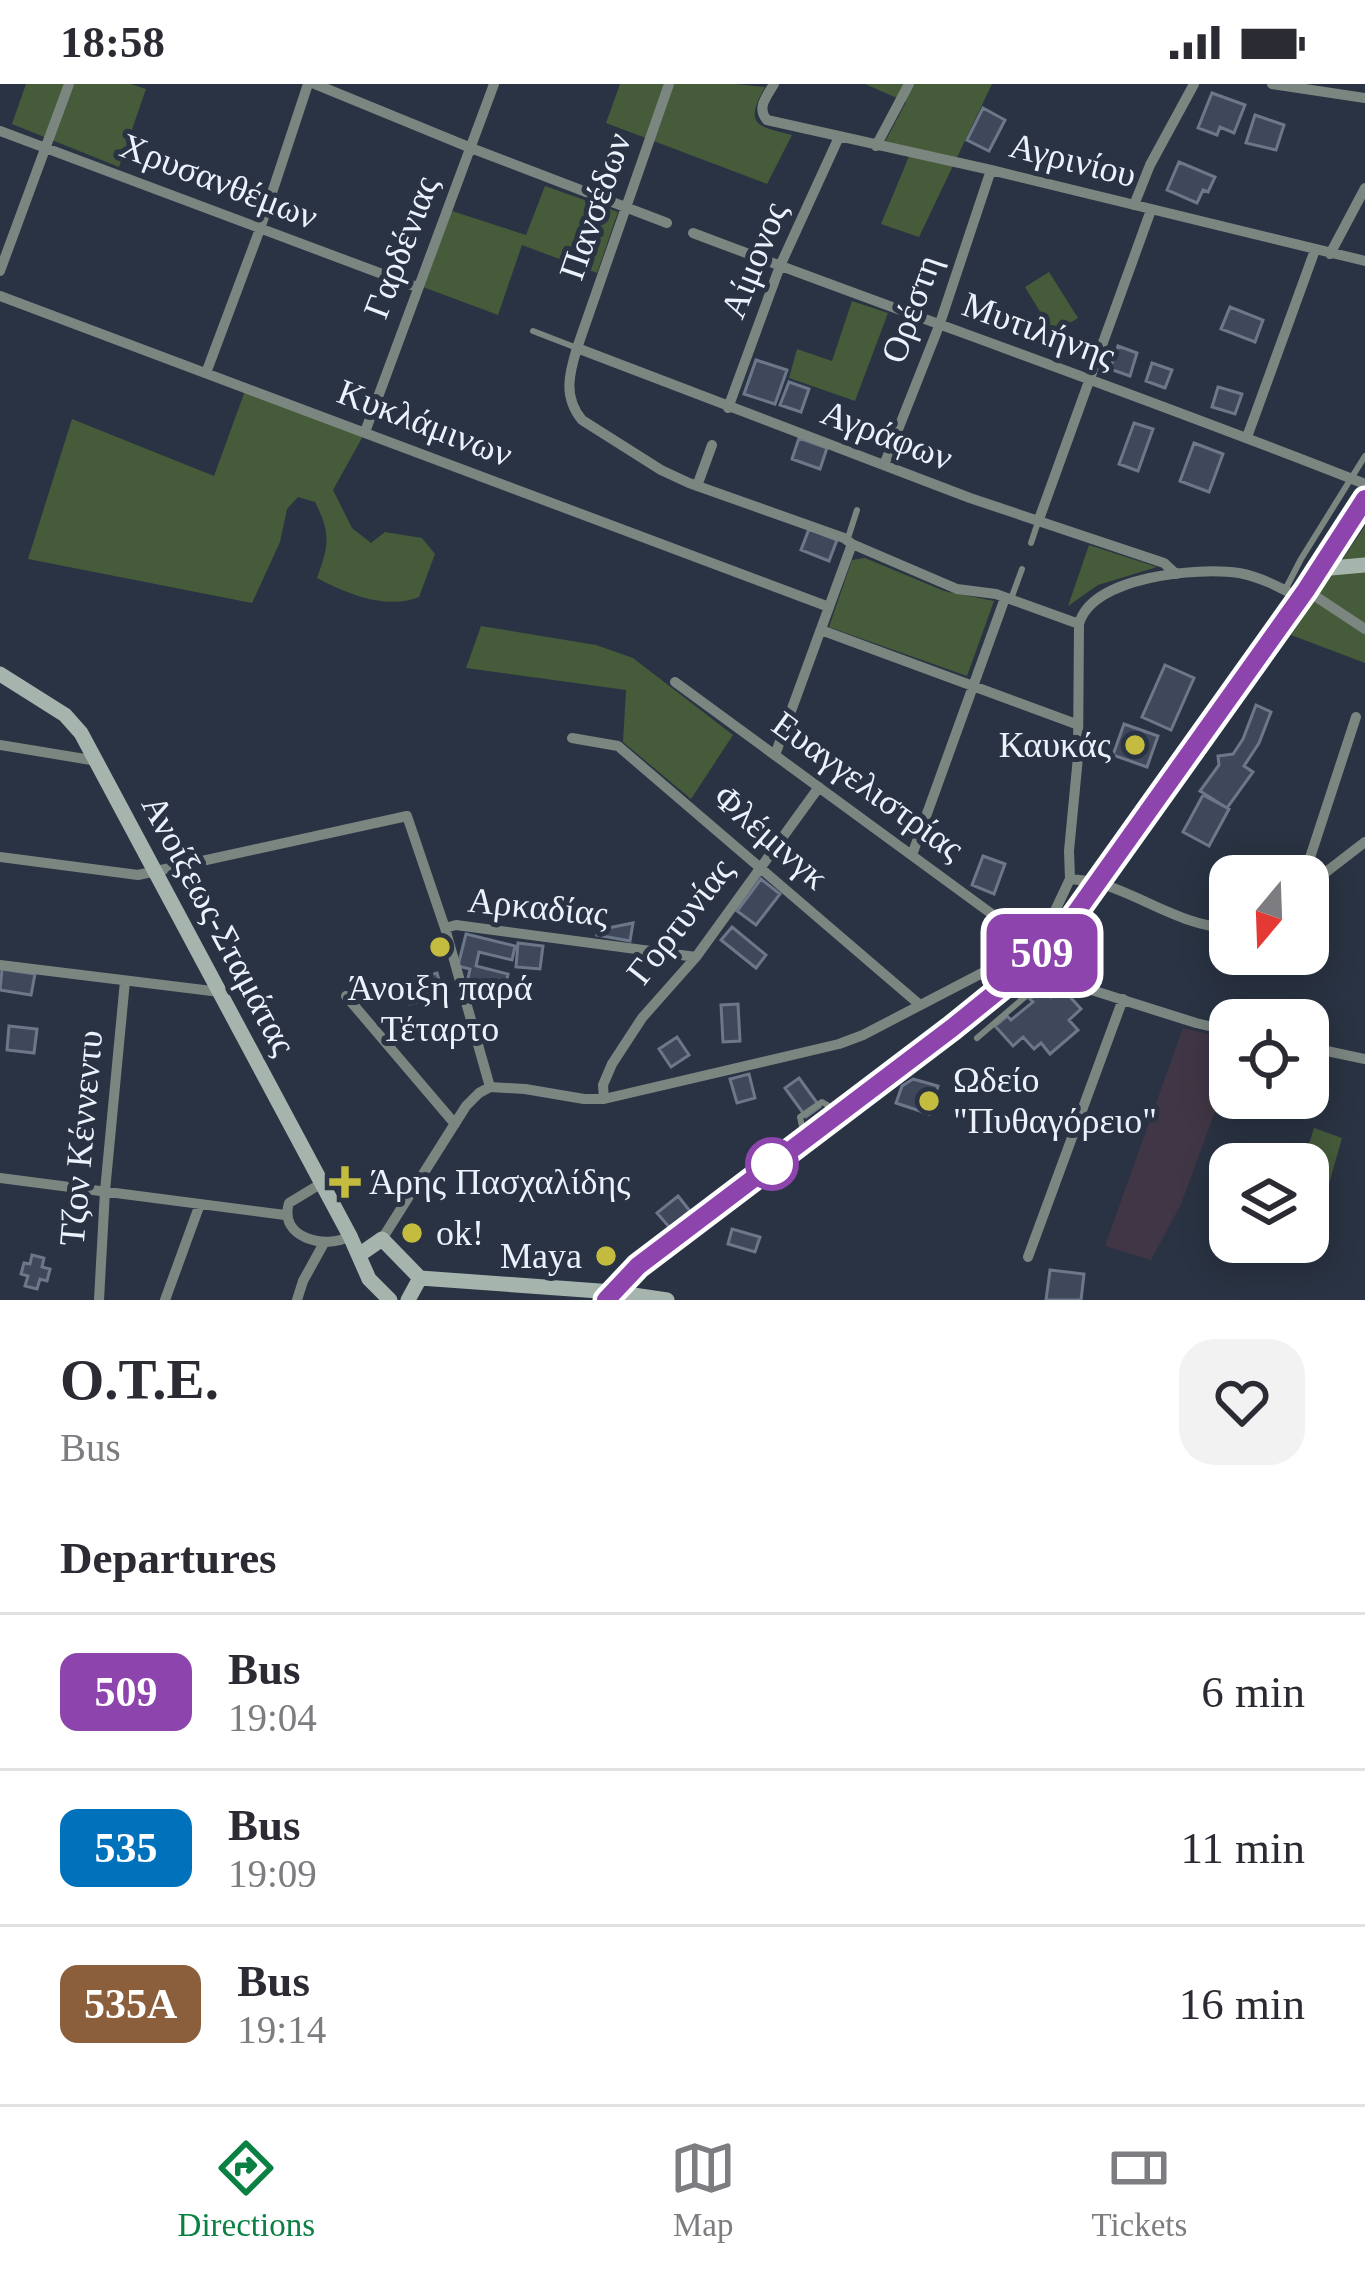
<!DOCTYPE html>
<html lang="en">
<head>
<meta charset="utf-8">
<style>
	body { margin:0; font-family:"Times New Roman",serif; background:#f2f2f3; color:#2b2b33; height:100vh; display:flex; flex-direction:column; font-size:45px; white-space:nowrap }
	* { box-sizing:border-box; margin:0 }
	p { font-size:39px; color:#7c7c81 }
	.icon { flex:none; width:66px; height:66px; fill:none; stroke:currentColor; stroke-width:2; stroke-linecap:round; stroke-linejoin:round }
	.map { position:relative; height:1216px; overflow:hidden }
	.side { display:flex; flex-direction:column; background:#fff; flex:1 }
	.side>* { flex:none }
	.badge { padding:0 24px; border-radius:18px; font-size:42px; line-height:78px }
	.needle { width:78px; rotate:199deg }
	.buttons { position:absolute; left:1209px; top:771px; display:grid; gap:24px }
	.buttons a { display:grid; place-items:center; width:120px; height:120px; border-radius:24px; background:#fff; box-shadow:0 6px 30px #0003; font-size:60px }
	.map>.badge { position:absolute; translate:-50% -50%; box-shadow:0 0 0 6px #fff }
	h2 { padding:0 60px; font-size:45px; line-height:108px }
	.round { display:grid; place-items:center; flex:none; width:126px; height:126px; border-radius:36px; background:#f2f2f3 }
	.summary { display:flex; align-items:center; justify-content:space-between; height:204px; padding:0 60px }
	h1 { font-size:57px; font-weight:800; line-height:90px }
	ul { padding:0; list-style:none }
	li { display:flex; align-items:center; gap:36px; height:156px; padding:0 60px; border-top:3px solid #e1e1e2 }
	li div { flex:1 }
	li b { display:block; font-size:45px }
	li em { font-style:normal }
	li .badge { min-width:132px; font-weight:700; text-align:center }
	.status { display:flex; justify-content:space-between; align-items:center; height:84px; padding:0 60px; background:#fff; direction:ltr }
	.status svg { height:33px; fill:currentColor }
	.menu { display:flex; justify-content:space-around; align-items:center; height:168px; border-top:3px solid #e1e1e2; background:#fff; font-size:33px; color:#7c7c81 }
	.menu a { display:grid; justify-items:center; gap:6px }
	.menu .current { color:#0b8043 }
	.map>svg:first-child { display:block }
	.industrial { fill:#413645 }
	.green { fill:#455b3a }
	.building { fill:#3f485a; stroke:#6c778a; stroke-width:3 }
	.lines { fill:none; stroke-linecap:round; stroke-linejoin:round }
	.lane { stroke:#7c8681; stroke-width:6 }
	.street { stroke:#7c8681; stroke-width:10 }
	.secondary { stroke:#a5b5ad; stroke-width:15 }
	.primary { stroke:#c5dacf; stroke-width:18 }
	.line-casing { stroke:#fff; stroke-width:27 }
	.line { stroke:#8e44ad; stroke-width:18 }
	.poi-dot { fill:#c4bc3e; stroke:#2a3343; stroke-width:4.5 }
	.stop-dot { fill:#fff; stroke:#8e44ad; stroke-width:6 }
	.labels { text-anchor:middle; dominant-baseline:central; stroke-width:10; stroke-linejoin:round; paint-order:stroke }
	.street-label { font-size:36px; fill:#ecf2fd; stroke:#2a3343 }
	.poi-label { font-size:36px; fill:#ecf2fd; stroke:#2a3343; text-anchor:start }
</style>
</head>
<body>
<div class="status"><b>18:58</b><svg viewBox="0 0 49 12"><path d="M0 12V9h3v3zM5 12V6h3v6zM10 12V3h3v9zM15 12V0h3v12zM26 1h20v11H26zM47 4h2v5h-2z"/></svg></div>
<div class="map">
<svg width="1365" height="1216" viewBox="0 0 1365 1216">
	<rect width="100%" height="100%" fill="#2a3343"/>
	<path class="industrial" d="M 1183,944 L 1230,955 L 1230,987 L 1181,1120 L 1151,1176 L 1105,1162 Z"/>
	<path class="green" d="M 26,0 L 131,0 L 146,5 L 119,83 L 12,40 Z
		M 620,0 L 736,0 L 765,3 C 744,41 756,42 792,51 L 767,100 L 606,39 Z
		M 865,0 L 992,0 L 919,153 L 881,140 L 912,65 L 885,58 L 906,18 Z
		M 545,102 L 618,128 L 597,189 L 522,161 L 498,231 L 423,203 L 452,127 L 526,151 Z
		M 1049,188 L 1078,234 L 1053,249 L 1025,203 Z
		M 852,217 L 888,229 L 855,317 L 789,294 L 797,265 L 832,277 Z
		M 245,307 L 363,352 L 333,406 L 352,444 L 371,459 L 385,448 L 422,454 L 435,470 L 419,513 C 386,526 347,510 317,494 C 329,461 331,449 315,418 L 298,413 L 287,425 L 280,458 L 252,519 L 28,475 L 72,335 L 214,392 Z
		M 1365,442 L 1365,579 L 1291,551 Z
		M 1089,461 L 1157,483 L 1098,501 L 1068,522 Z
		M 865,474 L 944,507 L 994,517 L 967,592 L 829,543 L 852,476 Z
		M 481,542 L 596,561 L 633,574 L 733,651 L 691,715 L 623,658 L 626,606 L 466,584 Z
		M 1314,1044 L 1342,1054 L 1327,1107 L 1308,1099 L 1308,1080 L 1303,1080 Z"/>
	<path class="building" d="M 1212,9 L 1245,21 L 1234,49 L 1220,43 L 1217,51 L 1198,44 Z
		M 983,24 L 1005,36 L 989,67 L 967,56 Z
		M 1255,31 L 1284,41 L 1276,66 L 1246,59 Z
		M 1179,78 L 1215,93 L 1208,108 L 1203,106 L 1197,119 L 1167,106 Z
		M 1230,223 L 1263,236 L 1255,258 L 1221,245 Z
		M 1118,262 L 1137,269 L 1130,292 L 1110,285 Z
		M 756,276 L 787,286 L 775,320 L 744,310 Z
		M 1152,279 L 1172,286 L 1165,304 L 1146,297 Z
		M 789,298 L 809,305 L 801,328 L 780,321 Z
		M 1218,303 L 1242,310 L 1235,330 L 1212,323 Z
		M 1134,339 L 1153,345 L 1138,387 L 1119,380 Z
		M 799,354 L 827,364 L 820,385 L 792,375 Z
		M 1194,359 L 1223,370 L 1209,408 L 1180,397 Z
		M 809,445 L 837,456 L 829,477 L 801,466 Z
		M 1165,581 L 1194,594 L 1171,646 L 1142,633 Z
		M 1256,621 L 1271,628 L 1259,659 L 1244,682 L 1253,688 L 1227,724 L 1200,707 L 1219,681 L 1218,672 L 1233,670 L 1243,655 Z
		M 1124,640 L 1158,652 L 1147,683 L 1113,671 Z
		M 1203,711 L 1229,725 L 1209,762 L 1183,748 Z
		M 983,772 L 1005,780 L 994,810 L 972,801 Z
		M 761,795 L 780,810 L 756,841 L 737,827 Z
		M 633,839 L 630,857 L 597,851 L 598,846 Z
		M 732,843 L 766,871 L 756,884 L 721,856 Z
		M 466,850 L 515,862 L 512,876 L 479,868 L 476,882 L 508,890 L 504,908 L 467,899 L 470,885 L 458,882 Z
		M 518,859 L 543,862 L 540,885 L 516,883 Z
		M 2,885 L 35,890 L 31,911 L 0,906 Z
		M 437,889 L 443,911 L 410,920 L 404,898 Z
		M 1043,904 L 1051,913 L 1062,904 L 1081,925 L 1069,936 L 1078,946 L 1050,970 L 1041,959 L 1034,965 L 1023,953 L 1013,962 L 995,942 L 1007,932 L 1011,936 L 1033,918 L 1030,915 Z
		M 738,920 L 740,957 L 723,958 L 721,921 Z
		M 9,942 L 37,945 L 34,969 L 7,966 Z
		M 677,953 L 689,971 L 671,983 L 659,965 Z
		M 749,990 L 755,1014 L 737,1019 L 730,995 Z
		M 799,994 L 820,1023 L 806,1033 L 785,1004 Z
		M 913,995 L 938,1002 L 929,1030 L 896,1019 L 902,1002 Z
		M 678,1112 L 690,1127 L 670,1144 L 657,1129 Z
		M 732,1145 L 760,1153 L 755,1168 L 728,1160 Z
		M 32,1171 L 44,1174 L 42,1183 L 50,1185 L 47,1197 L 40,1195 L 37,1205 L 25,1202 L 28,1192 L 21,1190 L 24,1179 L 30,1180 Z
		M 1050,1186 L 1084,1190 L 1081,1216 L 1046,1216 Z"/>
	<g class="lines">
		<path class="lane" d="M 533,247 L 577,264
			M 847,457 L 857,426
			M 1031,459 L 1038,438
			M 1285,506 L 1301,475 L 1365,372
			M 1011,515 L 1022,485
			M 977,954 L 1047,894
			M 802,1042 L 800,1033 L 822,1018 L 829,1022"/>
		<path class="street" d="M 315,0 L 471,64 L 667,139
			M 669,0 L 577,264 C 569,290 563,313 582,336 L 661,386 L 689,399 L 844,454 L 852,460 L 957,505 L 996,510 L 1079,540
			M 774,0 C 767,12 756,24 767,36 L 991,86 L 1365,177
			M 1272,0 L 1365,14
			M 0,47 L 417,203
			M 876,62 L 909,0
			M 1134,121 L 1150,81 L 1194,0
			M 693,149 C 917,234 1143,312 1365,400
			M 1330,170 L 1365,104
			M 0,187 L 69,0
			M 0,212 L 829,523
			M 577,264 L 970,414 L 1164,479 L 1176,490
			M 206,289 L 260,145 L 308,0
			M 728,324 L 780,182 L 839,53
			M 365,348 L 494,0
			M 1247,353 L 1315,166
			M 884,381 L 939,242 L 991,86
			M 697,402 L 712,361
			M 1038,438 L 1151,126
			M 1306,506 L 1365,545
			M 821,546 L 1076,640
			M 675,598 L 1026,855
			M 572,654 L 618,662 L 920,921
			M 0,661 L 97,677
			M 775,671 L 852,460
			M 912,771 L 1005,514
			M 0,773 L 138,791 L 407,732 L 445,844 L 490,1003
			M 1304,792 L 1356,633
			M 1070,795 L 1069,767 L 1078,673 L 1079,540 C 1092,492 1198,483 1239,489 C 1261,493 1281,504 1300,514
			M 1308,802 L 1365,758
			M 445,844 L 456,841 L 696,873
			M 0,881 L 220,908
			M 1025,885 L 1196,939 L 1230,947
			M 346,912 L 455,1040
			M 1308,963 L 1365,975
			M 604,1015 L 603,1001 L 612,980 L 642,934 L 696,873 L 819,703
			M 0,1094 L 285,1131
			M 322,1099 L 289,1119 C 278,1154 326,1166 350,1152
			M 382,1155 L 466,1022 L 479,1009 L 490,1003 L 525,1005 L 584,1015 L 604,1015 L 839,960 L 863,951 L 984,888 L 1006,873 L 1053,831 L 1070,795 C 1080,796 1090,797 1099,799 C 1143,812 1184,843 1230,844
			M 1028,1173 L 1123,915
			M 99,1216 L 105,1107 L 125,897
			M 165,1216 L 200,1120
			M 297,1216 L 303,1197 L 324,1159"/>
		<path class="secondary" d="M 1320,485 L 1365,481
			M 0,590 L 65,631 L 81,649 L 350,1152 L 369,1195 L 390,1216
			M 359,1171 L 382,1155 L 420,1194 L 408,1216
			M 420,1194 L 613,1208 L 667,1216"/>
		<path class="primary" d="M 606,1216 L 654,1169 L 911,975 L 1025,885 L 1070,837 L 1306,506 L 1365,414"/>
	</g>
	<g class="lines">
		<defs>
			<path id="line" d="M 606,1216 L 638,1182 L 952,944 L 1025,885 L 1070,837 L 1306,506 L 1365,415"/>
		</defs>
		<use href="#line" class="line-casing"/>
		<use href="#line" class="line"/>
	</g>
	<g class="poi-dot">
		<circle cx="1135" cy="661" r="12"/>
		<circle cx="440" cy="863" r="12"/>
		<circle cx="929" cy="1017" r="12"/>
		<path d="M339 1080h12v12h12v12h-12v12h-12v-12h-12v-12h12z"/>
		<circle cx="412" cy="1149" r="12"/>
		<circle cx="606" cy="1172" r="12"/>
	</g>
	<circle class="stop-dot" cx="772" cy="1080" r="24"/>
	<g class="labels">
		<g class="street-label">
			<text transform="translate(1073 76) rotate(14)">Αγρινίου</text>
			<text transform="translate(219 97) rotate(21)">Χρυσανθέμων</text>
			<text transform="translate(595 122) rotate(-71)">Πανσέδων</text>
			<text transform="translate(401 163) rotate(-69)">Γαρδένιας</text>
			<text transform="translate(754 176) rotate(-68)">Αίμονος</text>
			<text transform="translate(911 225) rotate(-70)">Ορέστη</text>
			<text transform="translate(1039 246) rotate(20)">Μυτιλήνης</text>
			<text transform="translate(425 339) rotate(21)">Κυκλάμινων</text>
			<text transform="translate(887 351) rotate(21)">Αγράφων</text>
			<text transform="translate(868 702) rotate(36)">Ευαγγελιστρίας</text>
			<text transform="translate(771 753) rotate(41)">Φλέμινγκ</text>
			<text transform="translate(538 823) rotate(6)">Αρκαδίας</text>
			<text transform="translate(680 837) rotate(-52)">Γορτυνίας</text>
			<text transform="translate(219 841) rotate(62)">Ανοίξεως-Σταμάτας</text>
			<text transform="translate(81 1054) rotate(-85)">Τζον Κέννεντυ</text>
		</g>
		<g class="poi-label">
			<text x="1111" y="661" text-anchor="end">Καυκάς</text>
			<text x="440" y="904" text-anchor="middle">Άνοιξη παρά<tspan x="440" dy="41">Τέταρτο</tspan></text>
			<text x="953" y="996">Ωδείο<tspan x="953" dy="41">"Πυθαγόρειο"</tspan></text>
			<text x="369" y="1098">Άρης Πασχαλίδης</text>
			<text x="436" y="1149">ok!</text>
			<text x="582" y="1172" text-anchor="end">Maya</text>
		</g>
	</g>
</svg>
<div class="buttons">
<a><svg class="needle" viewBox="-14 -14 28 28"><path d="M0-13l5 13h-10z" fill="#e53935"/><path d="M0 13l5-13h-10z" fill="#7c7c81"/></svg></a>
<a><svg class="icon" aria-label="locate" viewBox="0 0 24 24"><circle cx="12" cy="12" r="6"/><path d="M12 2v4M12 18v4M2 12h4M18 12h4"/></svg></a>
<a><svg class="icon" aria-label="layers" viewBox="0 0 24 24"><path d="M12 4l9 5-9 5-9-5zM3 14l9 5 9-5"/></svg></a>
</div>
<b class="badge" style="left:1042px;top:869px;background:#8e44ad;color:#fff">509</b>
</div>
<section class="side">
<div class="summary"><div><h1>Ο.Τ.Ε.</h1><p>Bus</p></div><a class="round"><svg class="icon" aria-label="heart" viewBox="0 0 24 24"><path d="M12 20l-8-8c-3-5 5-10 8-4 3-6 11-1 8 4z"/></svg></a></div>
<h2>Departures</h2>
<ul>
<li><span class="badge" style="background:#8e44ad;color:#fff">509</span><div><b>Bus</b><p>19:04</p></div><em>6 min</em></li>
<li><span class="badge" style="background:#0072bc;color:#fff">535</span><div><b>Bus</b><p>19:09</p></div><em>11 min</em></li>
<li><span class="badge" style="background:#8b5e3c;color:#fff">535A</span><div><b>Bus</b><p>19:14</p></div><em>16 min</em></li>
</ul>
</section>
<nav class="menu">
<a class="current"><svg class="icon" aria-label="directions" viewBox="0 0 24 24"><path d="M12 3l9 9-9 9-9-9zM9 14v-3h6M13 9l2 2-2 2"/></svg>Directions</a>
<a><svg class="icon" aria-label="map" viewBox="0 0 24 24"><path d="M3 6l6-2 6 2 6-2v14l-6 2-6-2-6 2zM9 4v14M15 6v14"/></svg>Map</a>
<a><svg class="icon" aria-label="tickets" viewBox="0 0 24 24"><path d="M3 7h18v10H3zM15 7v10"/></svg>Tickets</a>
</nav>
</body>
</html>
